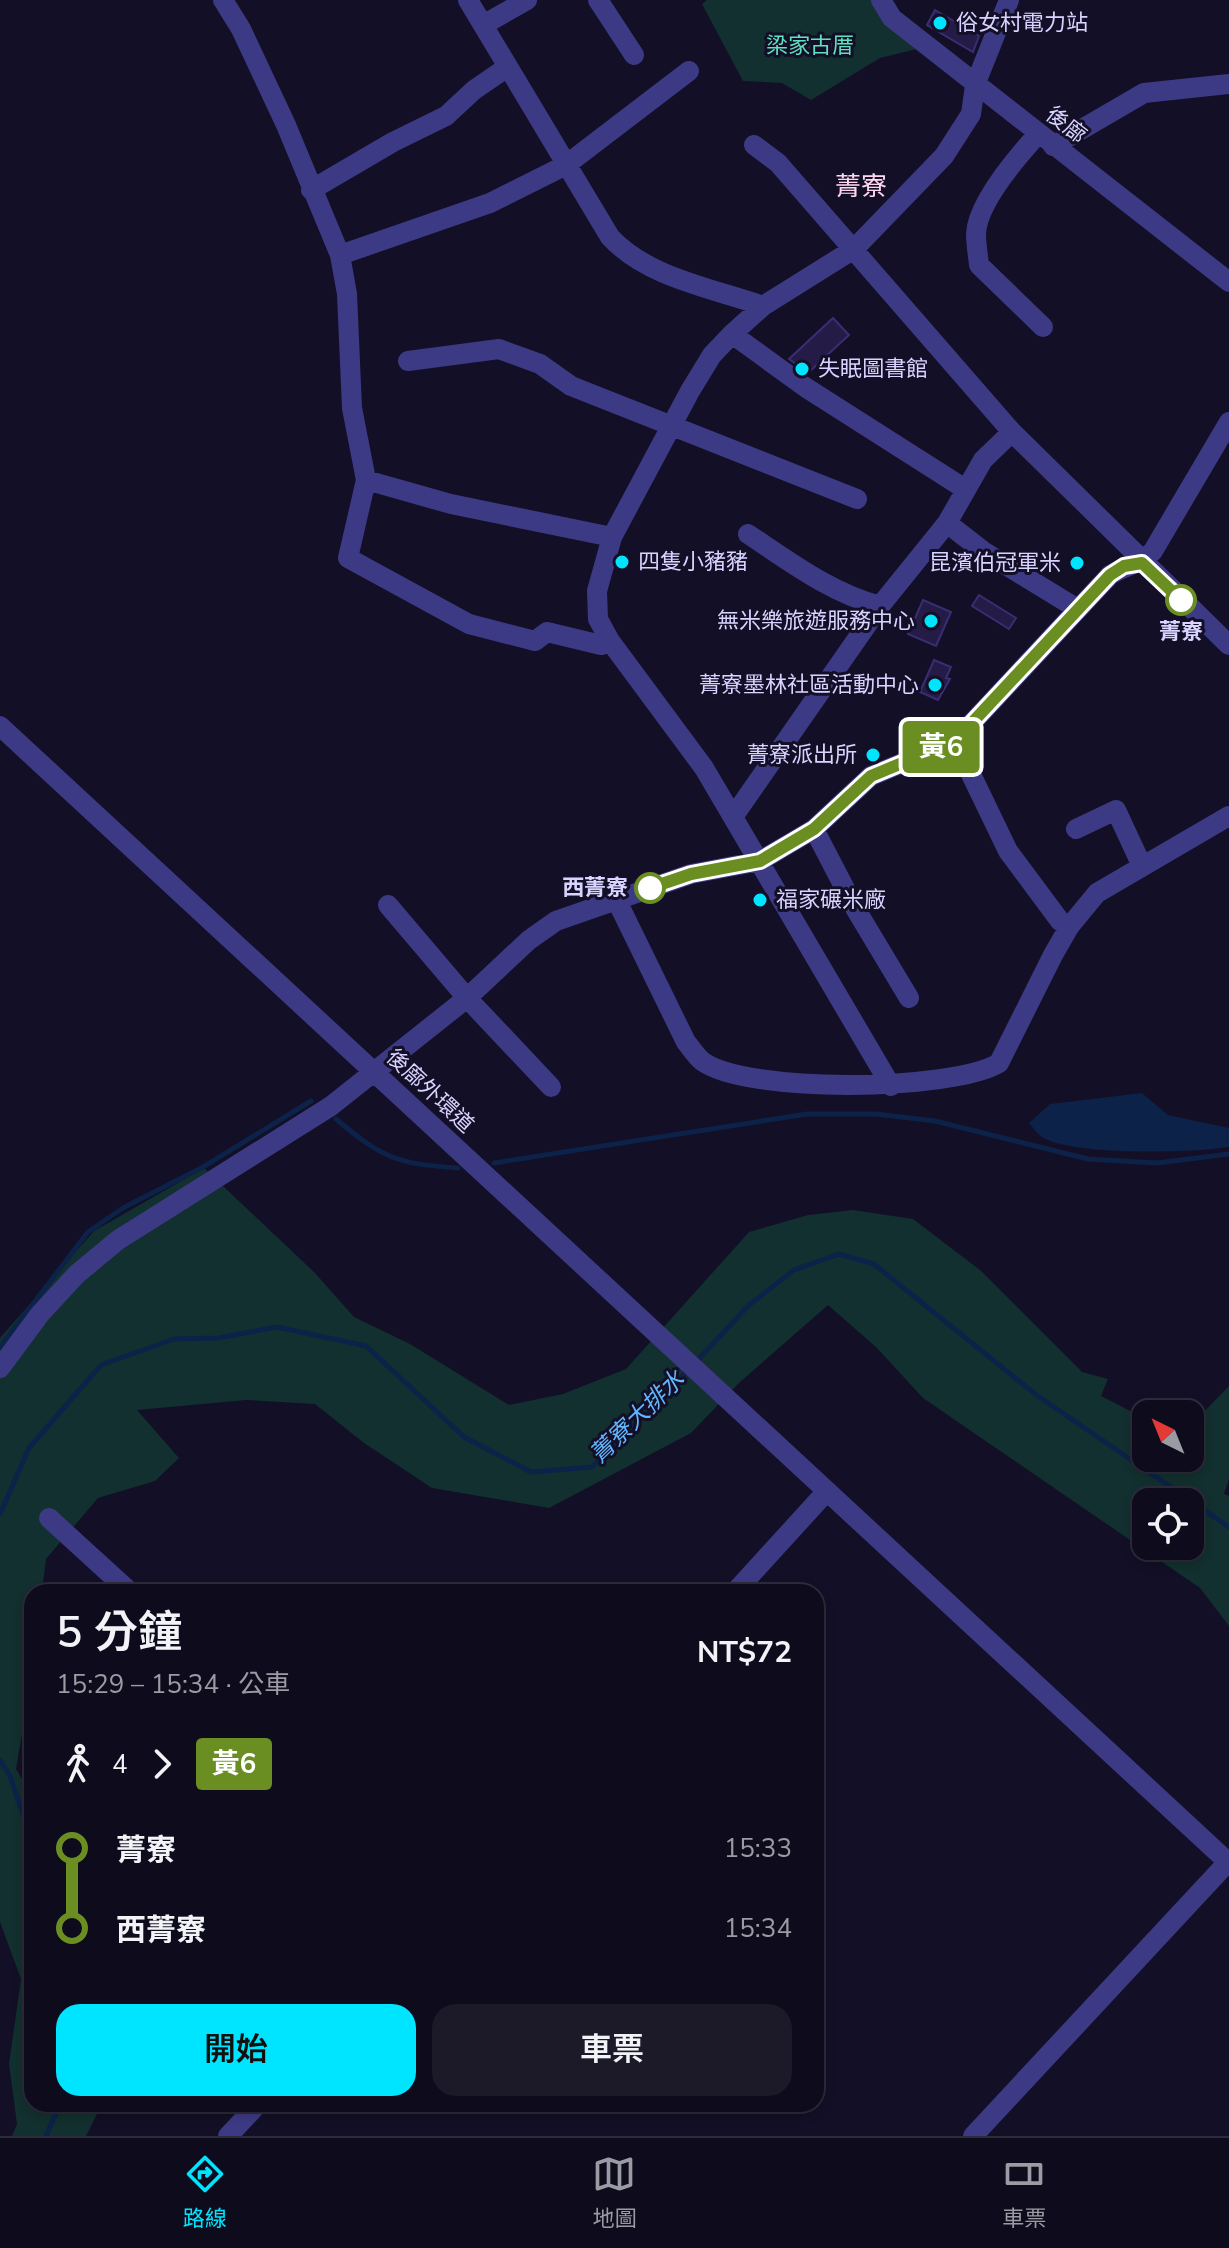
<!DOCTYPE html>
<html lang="zh-TW">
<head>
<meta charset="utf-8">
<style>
	body { margin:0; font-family:"Nunito Sans","Noto Sans TC",sans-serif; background:#1c1929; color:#f1f3f6; height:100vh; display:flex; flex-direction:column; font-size:30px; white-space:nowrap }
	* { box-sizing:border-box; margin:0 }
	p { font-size:26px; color:#9b9ba3 }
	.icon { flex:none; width:44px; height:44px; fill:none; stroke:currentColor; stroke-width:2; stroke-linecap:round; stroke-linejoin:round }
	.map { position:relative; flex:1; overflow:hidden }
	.details { position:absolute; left:24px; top:1584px; width:800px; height:528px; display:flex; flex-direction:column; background:#0e0b1c; border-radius:24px; box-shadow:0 4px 12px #0003,0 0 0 2px #2e2b3b }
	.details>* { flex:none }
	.badge { padding:0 16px; border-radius:6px; font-size:28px; line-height:52px }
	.needle { width:52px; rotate:317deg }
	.fabs { position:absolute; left:1132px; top:1400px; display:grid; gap:16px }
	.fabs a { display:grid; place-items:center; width:72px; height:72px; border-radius:16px; background:#0e0b1c; box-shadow:0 4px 12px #0003,0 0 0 2px #2e2b3b; font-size:40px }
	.map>.badge { position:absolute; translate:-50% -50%; box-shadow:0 0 0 4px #fff }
	.legs { display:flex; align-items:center; gap:12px; height:88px; padding:0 32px; font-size:26px }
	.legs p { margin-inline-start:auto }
	.head { display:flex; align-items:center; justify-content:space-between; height:136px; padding:0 32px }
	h1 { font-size:44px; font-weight:600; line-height:60px }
	.button { display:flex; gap:16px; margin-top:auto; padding:16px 32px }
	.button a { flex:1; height:92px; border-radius:24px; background:#00e5ff; color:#111; font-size:32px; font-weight:600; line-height:92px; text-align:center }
	.button a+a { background:#1c1929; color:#f1f3f6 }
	ul { padding:0 32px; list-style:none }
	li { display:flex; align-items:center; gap:28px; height:80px; font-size:30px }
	li i { display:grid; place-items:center; width:12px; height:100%; margin:0 10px; background:currentColor }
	li i::after { content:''; width:20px; height:20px; margin:-10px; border:6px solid; border-radius:50%; background:#0e0b1c }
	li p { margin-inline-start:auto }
	li:first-child i { background:linear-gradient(#0000 50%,currentColor 0) }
	li:last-child i { background:linear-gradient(currentColor 50%,#0000 0) }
	.dock { display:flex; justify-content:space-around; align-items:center; height:112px; border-top:2px solid #2e2b3b; background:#0e0b1c; font-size:22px; color:#9b9ba3 }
	.dock a { display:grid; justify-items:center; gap:4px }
	.dock .on { color:#00e5ff }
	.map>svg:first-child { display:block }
	.green { fill:#12302f; fill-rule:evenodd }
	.water { fill:#0c2248 }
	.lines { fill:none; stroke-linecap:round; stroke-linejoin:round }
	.stream { stroke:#0c2248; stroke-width:5 }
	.building { fill:#241b47; stroke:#3b2d73; stroke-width:2 }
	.minor { stroke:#3d3a85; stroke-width:20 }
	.line-1-casing { stroke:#fff; stroke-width:18 }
	.line-1 { stroke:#6b8e23; stroke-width:12 }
	.poi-dot { fill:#00e5ff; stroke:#130f26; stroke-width:3 }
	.stop-1-dot { fill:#fff; stroke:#6b8e23; stroke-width:4 }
	.labels { text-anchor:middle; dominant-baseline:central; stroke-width:6; stroke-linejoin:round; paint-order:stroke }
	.poi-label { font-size:22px; fill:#d9d4ff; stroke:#130f26; text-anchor:start }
	.park-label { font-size:22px; fill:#5fe0c0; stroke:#130f26 }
	.street-label { font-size:22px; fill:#d9d4ff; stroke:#130f26 }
	.stop-label { font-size:22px; font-weight:bold; fill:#d9d4ff; stroke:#130f26 }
	.water-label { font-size:24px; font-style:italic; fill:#62b6ff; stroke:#130f26 }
	.quarter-label { font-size:26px; fill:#ffd6f0; stroke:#130f26 }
</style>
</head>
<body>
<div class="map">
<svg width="1229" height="2136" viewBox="0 0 1229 2136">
	<rect width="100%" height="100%" fill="#130f26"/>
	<path class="green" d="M 707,0 L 881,0 L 921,48 L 880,58 L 811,100 L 782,83 L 743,81 L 702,4 Z
		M 204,1168 L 315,1273 L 354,1317 L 410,1344 L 509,1405 L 563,1394 L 626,1369 L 749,1232 L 808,1215 L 853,1210 L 913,1219 L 980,1270 L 1082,1372 L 1108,1379 L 1101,1396 L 1146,1419 L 1146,1458 L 1190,1458 L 1190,1426 L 1229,1386 L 1229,1479 L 1224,1494 L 1229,1496 L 1229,1626 L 1200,1588 L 923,1398 L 877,1348 L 828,1305 L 739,1383 L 691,1433 L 549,1508 L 432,1488 L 364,1443 L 315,1404 L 246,1400 L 137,1410 L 179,1458 L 155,1481 L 98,1498 L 46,1559 L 42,1592 L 32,1592 L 32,1676 L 16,1769 L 32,1796 L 32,2104 L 100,2104 L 100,2108 L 86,2136 L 12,2136 L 17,2124 L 9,2064 L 21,1979 L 0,1922 L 0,1338 L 94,1231 ZM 1146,1502 L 1190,1502 L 1190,1546 L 1146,1546 Z"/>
	<path class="water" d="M 1142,1093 L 1168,1115 L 1229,1128 L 1229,1147 C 1192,1153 1072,1156 1042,1137 C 1037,1134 1033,1127 1029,1123 L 1050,1104 Z"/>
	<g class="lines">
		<path class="stream" d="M 336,1119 C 382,1158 397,1164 458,1168
			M 494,1163 L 807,1114 L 876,1114 L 935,1121 L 1088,1159 L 1157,1163 L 1229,1154
			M 0,1347 L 88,1232 L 123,1208 L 203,1167 L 311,1101
			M 695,1363 L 749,1305 L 794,1270 L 839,1254 L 874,1264 L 1035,1394 L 1229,1527
			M 0,1514 L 29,1448 L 101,1365 L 174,1339 L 218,1338 L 277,1327 L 366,1346 L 464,1437 L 531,1472 L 592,1467 L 688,1370
			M 0,1760 L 10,1776 L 32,1841
			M 46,2136 L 60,2104"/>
	</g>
	<path class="building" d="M 935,10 L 979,36 L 973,52 L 927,25 Z
		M 833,318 L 849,335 L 808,373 L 789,359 Z
		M 979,595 L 1016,618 L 1009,629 L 972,606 Z
		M 923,600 L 951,612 L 936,646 L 908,634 Z
		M 934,660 L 951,667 L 946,678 L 950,679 L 938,700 L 920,692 Z"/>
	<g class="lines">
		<path class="minor" d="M 223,0 L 241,29 L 286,125 L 340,255 L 347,294 L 352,408 L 366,480 L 348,558 L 469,624 L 535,641 L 547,632 L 601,645 L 610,641
			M 468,0 L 610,237 C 648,278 712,288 763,306
			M 598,0 L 634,55
			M 881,0 L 892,18 L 1229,282
			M 483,25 L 527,0
			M 1038,134 C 1018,156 977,203 976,234 C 976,244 978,255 979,265 L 1043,327
			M 754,145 L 778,163 L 1012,432 L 1229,645
			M 1053,146 L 1144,93 L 1229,84
			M 311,190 L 393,142 L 446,116 L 474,90 L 506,68
			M 340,255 L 490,203 L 566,165 L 689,71
			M 732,334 L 805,387 L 965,489
			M 408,361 L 499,349 L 540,364 L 571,386 L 857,499
			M 366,480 L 451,504 L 612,537
			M 947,523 L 983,551 L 1076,608
			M 748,534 C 790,562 831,593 880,606
			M 0,726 L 1229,1863
			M 955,741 L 1008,851 L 1060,921 L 1069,927
			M 733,817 L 880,606 L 947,523 L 983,460 L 1012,432
			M 814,829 L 855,908 L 909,998
			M 1076,829 L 1116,810 L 1142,866
			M 616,899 L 686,1042 C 691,1048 696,1056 702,1061 C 746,1094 953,1091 999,1063 L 1053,955 L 1069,927 L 1097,893 L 1229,816
			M 388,905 L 467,998 L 551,1087
			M 891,1086 L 704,768 L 610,641 L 598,619 L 597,591 L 612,537 L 690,391 L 712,355 L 732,334 L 763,306 L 854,249 L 944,156 L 971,114 L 975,85 L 1009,0
			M 0,1368 L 40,1314 L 77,1274 L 118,1240 L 331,1106 L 467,998 L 529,940 L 556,921 L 691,874 L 760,861 L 814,829 L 871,776 L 955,741 L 1110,575 C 1126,565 1140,565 1153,551 L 1229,422
			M 49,1518 L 130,1592
			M 735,1592 L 827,1491
			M 228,2136 L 258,2104
			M 973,2136 L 1228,1862"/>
	</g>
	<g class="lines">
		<defs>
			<path id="line-1" d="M 650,888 L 691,874 L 760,861 L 814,829 L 871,776 L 955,741 L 1110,575 L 1124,566 L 1142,563 L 1181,600"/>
		</defs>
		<use href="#line-1" class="line-1-casing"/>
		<use href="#line-1" class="line-1"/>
	</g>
	<g class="poi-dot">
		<circle cx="940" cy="23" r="8"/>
		<circle cx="802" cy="369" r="8"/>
		<circle cx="622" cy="562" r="8"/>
		<circle cx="1077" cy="563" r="8"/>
		<circle cx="931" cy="621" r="8"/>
		<circle cx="935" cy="685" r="8"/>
		<circle cx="873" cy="755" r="8"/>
		<circle cx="760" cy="900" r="8"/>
	</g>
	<g class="stop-1-dot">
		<circle cx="1181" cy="600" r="14"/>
		<circle cx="650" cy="888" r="14"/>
	</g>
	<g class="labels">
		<g class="poi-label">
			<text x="956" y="23">俗女村電力站</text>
			<text x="818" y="369">失眠圖書館</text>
			<text x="638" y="562">四隻小豬豬</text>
			<text x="1061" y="563" text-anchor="end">昆濱伯冠軍米</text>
			<text x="915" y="621" text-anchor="end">無米樂旅遊服務中心</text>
			<text x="919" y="685" text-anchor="end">菁寮墨林社區活動中心</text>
			<text x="857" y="755" text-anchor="end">菁寮派出所</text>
			<text x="776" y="900">福家碾米廠</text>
		</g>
		<g class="park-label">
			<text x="810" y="46">梁家古厝</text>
		</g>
		<g class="street-label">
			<text transform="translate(1066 125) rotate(38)">後廍</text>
			<text transform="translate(430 1091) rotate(43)">後廍外環道</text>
		</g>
		<g class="stop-label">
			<text x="1181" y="632">菁寮</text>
			<text x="628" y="888" text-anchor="end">西菁寮</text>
		</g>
		<g class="water-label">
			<text transform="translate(637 1417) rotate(-44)">菁寮大排水</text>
		</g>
		<g class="quarter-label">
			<text x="861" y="186">菁寮</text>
		</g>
	</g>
</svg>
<div class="fabs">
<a><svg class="needle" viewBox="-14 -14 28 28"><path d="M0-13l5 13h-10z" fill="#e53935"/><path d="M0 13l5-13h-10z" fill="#9b9ba3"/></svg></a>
<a><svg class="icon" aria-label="locate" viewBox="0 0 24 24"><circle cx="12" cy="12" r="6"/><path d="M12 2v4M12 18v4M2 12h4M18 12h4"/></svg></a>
</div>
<b class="badge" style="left:941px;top:747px;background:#6b8e23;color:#fff">黃6</b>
<section class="details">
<div class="head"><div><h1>5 分鐘</h1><p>15:29 – 15:34 · 公車</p></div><b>NT$72</b></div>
<div class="legs"><svg class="icon" aria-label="walk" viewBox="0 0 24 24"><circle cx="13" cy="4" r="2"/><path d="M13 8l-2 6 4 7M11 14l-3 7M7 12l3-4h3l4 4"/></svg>4<svg class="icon" aria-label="forward" viewBox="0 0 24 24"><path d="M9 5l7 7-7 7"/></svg><b class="badge" style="background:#6b8e23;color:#fff">黃6</b></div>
<ul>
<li><i style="color:#6b8e23"></i><b>菁寮</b><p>15:33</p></li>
<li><i style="color:#6b8e23"></i><b>西菁寮</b><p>15:34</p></li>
</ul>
<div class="button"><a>開始</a><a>車票</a></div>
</section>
</div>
<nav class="dock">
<a class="on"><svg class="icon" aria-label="directions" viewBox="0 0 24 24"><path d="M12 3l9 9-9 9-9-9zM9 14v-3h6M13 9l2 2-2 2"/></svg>路線</a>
<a><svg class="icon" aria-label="map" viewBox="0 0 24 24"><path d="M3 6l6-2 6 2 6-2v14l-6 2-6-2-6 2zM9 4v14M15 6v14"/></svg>地圖</a>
<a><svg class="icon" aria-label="tickets" viewBox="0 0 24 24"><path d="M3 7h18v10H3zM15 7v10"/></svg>車票</a>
</nav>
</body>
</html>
